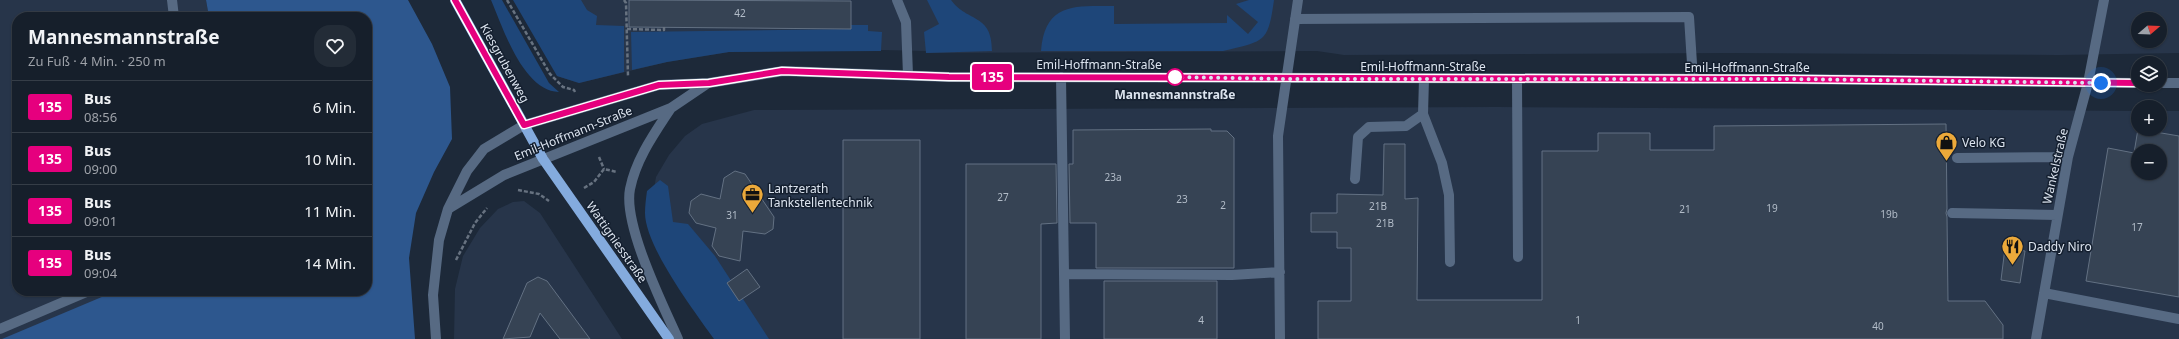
<!DOCTYPE html>
<html lang="de">
<head>
<meta charset="utf-8">
<style>
	body { margin:0; font-family:"Noto Sans",sans-serif; background:#232c37; color:#f1f3f6; height:100vh; display:flex; flex-direction:column; font-size:15px; white-space:nowrap }
	* { box-sizing:border-box; margin:0 }
	p { font-size:13px; color:#9ea2a9 }
	.icon { flex:none; width:22px; height:22px; fill:none; stroke:currentColor; stroke-width:2; stroke-linecap:round; stroke-linejoin:round }
	.map { position:relative; flex:1; overflow:hidden }
	.details { position:absolute; left:12px; top:12px; width:360px; height:284px; display:flex; flex-direction:column; background:#161f2b; border-radius:16px; box-shadow:0 1px 3px #0004,0 0 0 1px #353d47 }
	.details>* { flex:none }
	.badge { padding:0 8px; border-radius:3px; font-size:14px; line-height:26px }
	.needle { width:26px; rotate:71deg }
	.buttons { position:absolute; left:2131px; top:12px; display:grid; gap:8px }
	.buttons a { display:grid; place-items:center; width:36px; height:36px; border-radius:50%; background:#161f2b; box-shadow:0 1px 3px #0004,0 0 0 1px #353d47; font-size:20px }
	.you { position:absolute; width:20px; height:20px; margin:-10px; border:3px solid #fff; border-radius:50%; background:#1a73e8; box-shadow:0 0 0 6px #1a73e833 }
	.map>.badge { position:absolute; translate:-50% -50%; box-shadow:0 0 0 2px #fff }
	.round { display:grid; place-items:center; flex:none; width:42px; height:42px; border-radius:16px; background:#232c37 }
	.head { display:flex; align-items:center; justify-content:space-between; height:68px; padding:0 16px }
	h1 { font-size:19px; font-weight:700; line-height:30px }
	ul { padding:0; list-style:none }
	li { display:flex; align-items:center; gap:12px; height:52px; padding:0 16px; border-top:1px solid #353d47 }
	li div { flex:1 }
	li b { display:block; font-size:15px }
	li em { font-style:normal }
	li .badge { min-width:44px; font-weight:700; text-align:center }
	.map>svg:first-child { display:block }
	.built { fill:#27354a; fill-rule:evenodd }
	.green { fill:#1e4679 }
	.forest { fill:#2d578e }
	.building { fill:#364354; stroke:#637183; fill-rule:evenodd }
	.lines { fill:none; stroke-linecap:round; stroke-linejoin:round }
	.path { stroke:#677280; stroke-width:2.5; stroke-dasharray:4 2; stroke-linecap:butt }
	.minor { stroke:#576a83; stroke-width:10 }
	.major { stroke:#84abde; stroke-width:10 }
	.line-casing { stroke:#fff; stroke-width:9 }
	.line { stroke:#e6007e; stroke-width:6 }
	.walk { stroke:#dce4ef; stroke-width:4; stroke-dasharray:0 7.2 }
	.stop-dot { fill:#fff; stroke:#e6007e; stroke-width:2 }
	.labels { text-anchor:middle; dominant-baseline:central; stroke-width:3; stroke-linejoin:round; paint-order:stroke }
	.number-label { font-size:10px; fill:#b2bcc8 }
	.street-label { font-size:12px; fill:#dce4ef; stroke:#141f2f }
	.stop-label { font-size:12px; font-weight:bold; fill:#dce4ef; stroke:#141f2f }
	.poi-label { font-size:12px; fill:#dce4ef; stroke:#141f2f; text-anchor:start }
</style>
</head>
<body>
<div class="map">
<svg width="2179" height="339" viewBox="0 0 2179 339">
	<rect width="100%" height="100%" fill="#1d2939"/>
	<path class="built" d="M 0,0 L 206,0 L 209,17 L 17,17 L 17,291 L 255,291 L 259,339 L 0,339 Z
		M 523,0 L 2179,0 L 2179,53 L 2058,55 L 1729,53 L 1344,55 L 1317,51 L 926,53 L 926,51 L 882,50 L 729,52 L 667,62 L 579,83 L 557,76 ZM 2138,19 L 2160,19 L 2160,41 L 2138,41 Z
		M 1497,107 L 2138,111 L 2138,129 L 2160,129 L 2160,111 L 2179,111 L 2179,339 L 722,339 L 652,201 L 656,177 L 669,155 L 685,136 L 702,124 L 754,110 ZM 2138,151 L 2160,151 L 2160,173 L 2138,173 Z
		M 524,201 L 540,213 L 622,339 L 454,339 L 455,289 L 463,256 L 480,228 L 498,209 L 513,202 Z"/>
	<path class="green" d="M 491,0 L 502,0 L 549,83 L 559,92 C 523,91 503,28 491,0 Z
		M 513,0 L 581,0 L 587,10 L 597,16 L 596,25 L 624,26 L 624,72 L 579,83 L 557,76 Z
		M 927,0 L 951,0 C 968,23 992,13 992,51 L 926,53 L 924,32 L 939,24 Z
		M 1249,0 L 1274,0 C 1268,43 1265,41 1223,51 L 1041,51 C 1045,2 1075,6 1114,6 L 1114,24 L 1227,23 L 1227,15 L 1248,34 L 1258,22 L 1236,4 Z
		M 851,25 L 868,25 L 868,31 L 882,32 L 881,51 L 729,52 L 667,62 L 632,70 L 631,32 L 850,29 Z
		M 660,180 L 668,186 L 673,222 L 688,224 L 715,256 L 769,339 L 714,339 C 694,311 645,246 645,213 C 645,206 646,198 647,191 Z"/>
	<path class="forest" d="M 206,0 L 408,0 L 432,44 L 450,87 L 452,139 L 434,172 L 416,213 L 409,258 L 415,339 L 2,339 L 116,291 L 367,291 L 367,17 L 209,17 Z"/>
	<path class="building" d="M 629,0 L 851,1 L 851,29 L 629,27 Z
		M 1946,124 L 1947,209 L 1946,213 L 1947,217 L 1948,301 L 1985,301 L 2003,325 L 2003,339 L 1318,339 L 1318,301 L 1351,301 L 1351,248 L 1337,248 L 1337,232 L 1311,232 L 1311,213 L 1337,213 L 1337,194 L 1383,195 L 1384,144 L 1405,144 L 1405,199 L 1418,198 L 1417,300 L 1542,300 L 1542,151 L 1598,151 L 1598,133 L 1650,133 L 1650,150 L 1714,150 L 1714,126 Z
		M 1211,129 L 1211,131 L 1227,131 L 1234,138 L 1234,268 L 1096,268 L 1096,223 L 1070,223 L 1069,164 L 1073,164 L 1073,130 Z
		M 2138,129 L 2179,136 L 2179,297 L 2086,281 L 2108,148 L 2134,153 ZM 2138,151 L 2160,151 L 2160,173 L 2138,173 Z
		M 843,140 L 920,140 L 920,339 L 843,339 Z
		M 966,164 L 1056,164 L 1057,223 L 1041,224 L 1041,339 L 966,339 Z
		M 735,171 L 745,174 L 774,217 L 773,229 L 765,234 L 743,231 L 740,261 L 719,256 L 712,246 L 716,228 L 696,223 L 689,213 L 691,201 L 701,194 L 720,199 L 724,178 Z
		M 2005,248 L 2025,251 L 2020,283 L 2001,280 Z
		M 747,269 L 760,287 L 739,301 L 727,283 Z
		M 538,277 L 547,281 L 590,339 L 560,339 L 540,313 L 530,337 L 503,339 L 527,283 Z
		M 1104,281 L 1217,281 L 1217,339 L 1104,339 Z"/>
	<g class="lines">
		<path class="path" d="M 507,0 L 550,74 L 563,87 L 574,90 L 575,92
			M 624,0 L 626,3 L 628,76
			M 627,29 L 664,30 L 664,27
			M 599,157 L 604,169
			M 584,188 L 594,182 L 604,169 L 617,172
			M 518,190 L 539,194 L 549,201
			M 456,260 L 475,223 L 487,208"/>
		<path class="minor" d="M 172,0 L 174,17
			M 897,0 L 906,22 L 908,75
			M 1295,19 L 1689,17 L 1693,79
			M 1061,77 L 1065,339
			M 1424,79 L 1423,114 L 1442,163 L 1449,195 L 1450,262
			M 1517,79 L 1518,257
			M 2160,83 L 2179,83
			M 671,108 C 654,134 636,159 630,189 C 623,225 663,305 678,339
			M 1957,158 L 2068,157
			M 1355,179 L 1358,137 L 1369,127 L 1406,126 L 1423,114
			M 448,209 L 504,175 L 671,108 L 708,83
			M 1952,213 L 2057,215
			M 1064,274 L 1232,275 L 1280,272
			M 2044,293 L 2179,319
			M 0,329 L 89,291
			M 436,339 L 433,295 L 439,240 L 448,209 L 467,171 L 484,149 L 524,125 L 659,85 L 709,83 L 783,71 L 949,77 L 1787,79 L 2138,83
			M 1280,339 L 1278,136 L 1298,0
			M 2036,339 L 2068,157 L 2088,83 L 2104,0"/>
		<path class="major" d="M 455,0 L 543,159 L 669,339"/>
	</g>
	<g class="lines">
		<defs>
			<path id="line" d="M 455,0 L 524,125 L 659,85 L 709,83 L 782,71 L 949,77 L 1787,79 L 2138,83"/>
		</defs>
		<use href="#line" class="line-casing"/>
		<use href="#line" class="line"/>
		<path class="walk" d="M 1175,77 L 1285,79 L 1787,79 L 2101,83"/>
	</g>
	<defs>
		<symbol id="shop-pin" viewBox="-11 -11 22 30"><path d="M0 17L-7.5 6A9.5 9.5 0 1 1 7.5 6Z" fill="#eca93a" stroke="#141f2f"/><path d="M-5-2.5h2.3a2.7 3.5 0 0 1 5.4 0H5L5.5 6h-11ZM-1.5-2.5h3a1.5 2.3 0 0 0-3 0Z" fill="#111"/></symbol>
		<symbol id="office-pin" viewBox="-11 -11 22 30"><path d="M0 17L-7.5 6A9.5 9.5 0 1 1 7.5 6Z" fill="#eca93a" stroke="#141f2f"/><path d="M-6-3h4V-5.5h4V-3h4V5H-6ZM-1-4.5V-3h2v-1.5ZM-6 0V1H6V0Z" fill="#111"/></symbol>
		<symbol id="restaurant-pin" viewBox="-11 -11 22 30"><path d="M0 17L-7.5 6A9.5 9.5 0 1 1 7.5 6Z" fill="#eca93a" stroke="#141f2f"/><path d="M-5-6h1v4h1v-4h1v4h1v-4h1v5L-1.5 .5V6h-2V.5L-5-1ZM5-6V6H3V1.5H1.5Q1.5-4 5-6Z" fill="#111"/></symbol>
	</defs>
	<g fill-rule="evenodd">
		<use href="#shop-pin" x="1934" y="130" width="25" height="34"/>
		<use href="#office-pin" x="740" y="182" width="25" height="34"/>
		<use href="#restaurant-pin" x="2000" y="234" width="25" height="34"/>
	</g>
	<circle class="stop-dot" cx="1175" cy="77" r="8"/>
	<g class="labels">
		<g class="number-label">
			<text x="740" y="13">42</text>
			<text x="1113" y="177">23a</text>
			<text x="1003" y="197">27</text>
			<text x="1182" y="199">23</text>
			<text x="1223" y="205">2</text>
			<text x="1378" y="206">21B</text>
			<text x="1772" y="208">19</text>
			<text x="1685" y="209">21</text>
			<text x="1889" y="214">19b</text>
			<text x="732" y="215">31</text>
			<text x="1385" y="223">21B</text>
			<text x="2137" y="227">17</text>
			<text x="1201" y="320">4</text>
			<text x="1578" y="320">1</text>
			<text x="1878" y="326">40</text>
		</g>
		<g class="street-label">
			<text transform="translate(505 63) rotate(61)">Kiesgrubenweg</text>
			<text x="1099" y="64">Emil-Hoffmann-Straße</text>
			<text x="1423" y="66">Emil-Hoffmann-Straße</text>
			<text x="1747" y="67">Emil-Hoffmann-Straße</text>
			<text transform="translate(573 133) rotate(-22)">Emil-Hoffmann-Straße</text>
			<text transform="translate(2055 166) rotate(-77)">Wankelstraße</text>
			<text transform="translate(617 242) rotate(55)">Wattigniesstraße</text>
		</g>
		<g class="stop-label">
			<text x="1175" y="94">Mannesmannstraße</text>
		</g>
		<g class="poi-label">
			<text x="1962" y="142">Velo KG</text>
			<text x="768" y="188">Lantzerath<tspan x="768" dy="14">Tankstellentechnik</tspan></text>
			<text x="2028" y="246">Daddy Niro</text>
		</g>
	</g>
</svg>
<div class="buttons">
<a><svg class="needle" viewBox="-14 -14 28 28"><path d="M0-13l5 13h-10z" fill="#e53935"/><path d="M0 13l5-13h-10z" fill="#9ea2a9"/></svg></a>
<a><svg class="icon" aria-label="layers" viewBox="0 0 24 24"><path d="M12 4l9 5-9 5-9-5zM3 14l9 5 9-5"/></svg></a>
<a>+</a>
<a>−</a>
</div>
<div class="you" style="left:2101px;top:83px"></div>
<b class="badge" style="left:992px;top:77px;background:#e6007e;color:#fff">135</b>
<section class="details">
<div class="head"><div><h1>Mannesmannstraße</h1><p>Zu Fuß · 4 Min. · 250 m</p></div><a class="round"><svg class="icon" aria-label="heart" viewBox="0 0 24 24"><path d="M12 20l-8-8c-3-5 5-10 8-4 3-6 11-1 8 4z"/></svg></a></div>
<ul>
<li><span class="badge" style="background:#e6007e;color:#fff">135</span><div><b>Bus</b><p>08:56</p></div><em>6 Min.</em></li>
<li><span class="badge" style="background:#e6007e;color:#fff">135</span><div><b>Bus</b><p>09:00</p></div><em>10 Min.</em></li>
<li><span class="badge" style="background:#e6007e;color:#fff">135</span><div><b>Bus</b><p>09:01</p></div><em>11 Min.</em></li>
<li><span class="badge" style="background:#e6007e;color:#fff">135</span><div><b>Bus</b><p>09:04</p></div><em>14 Min.</em></li>
</ul>
</section>
</div>
</body>
</html>
